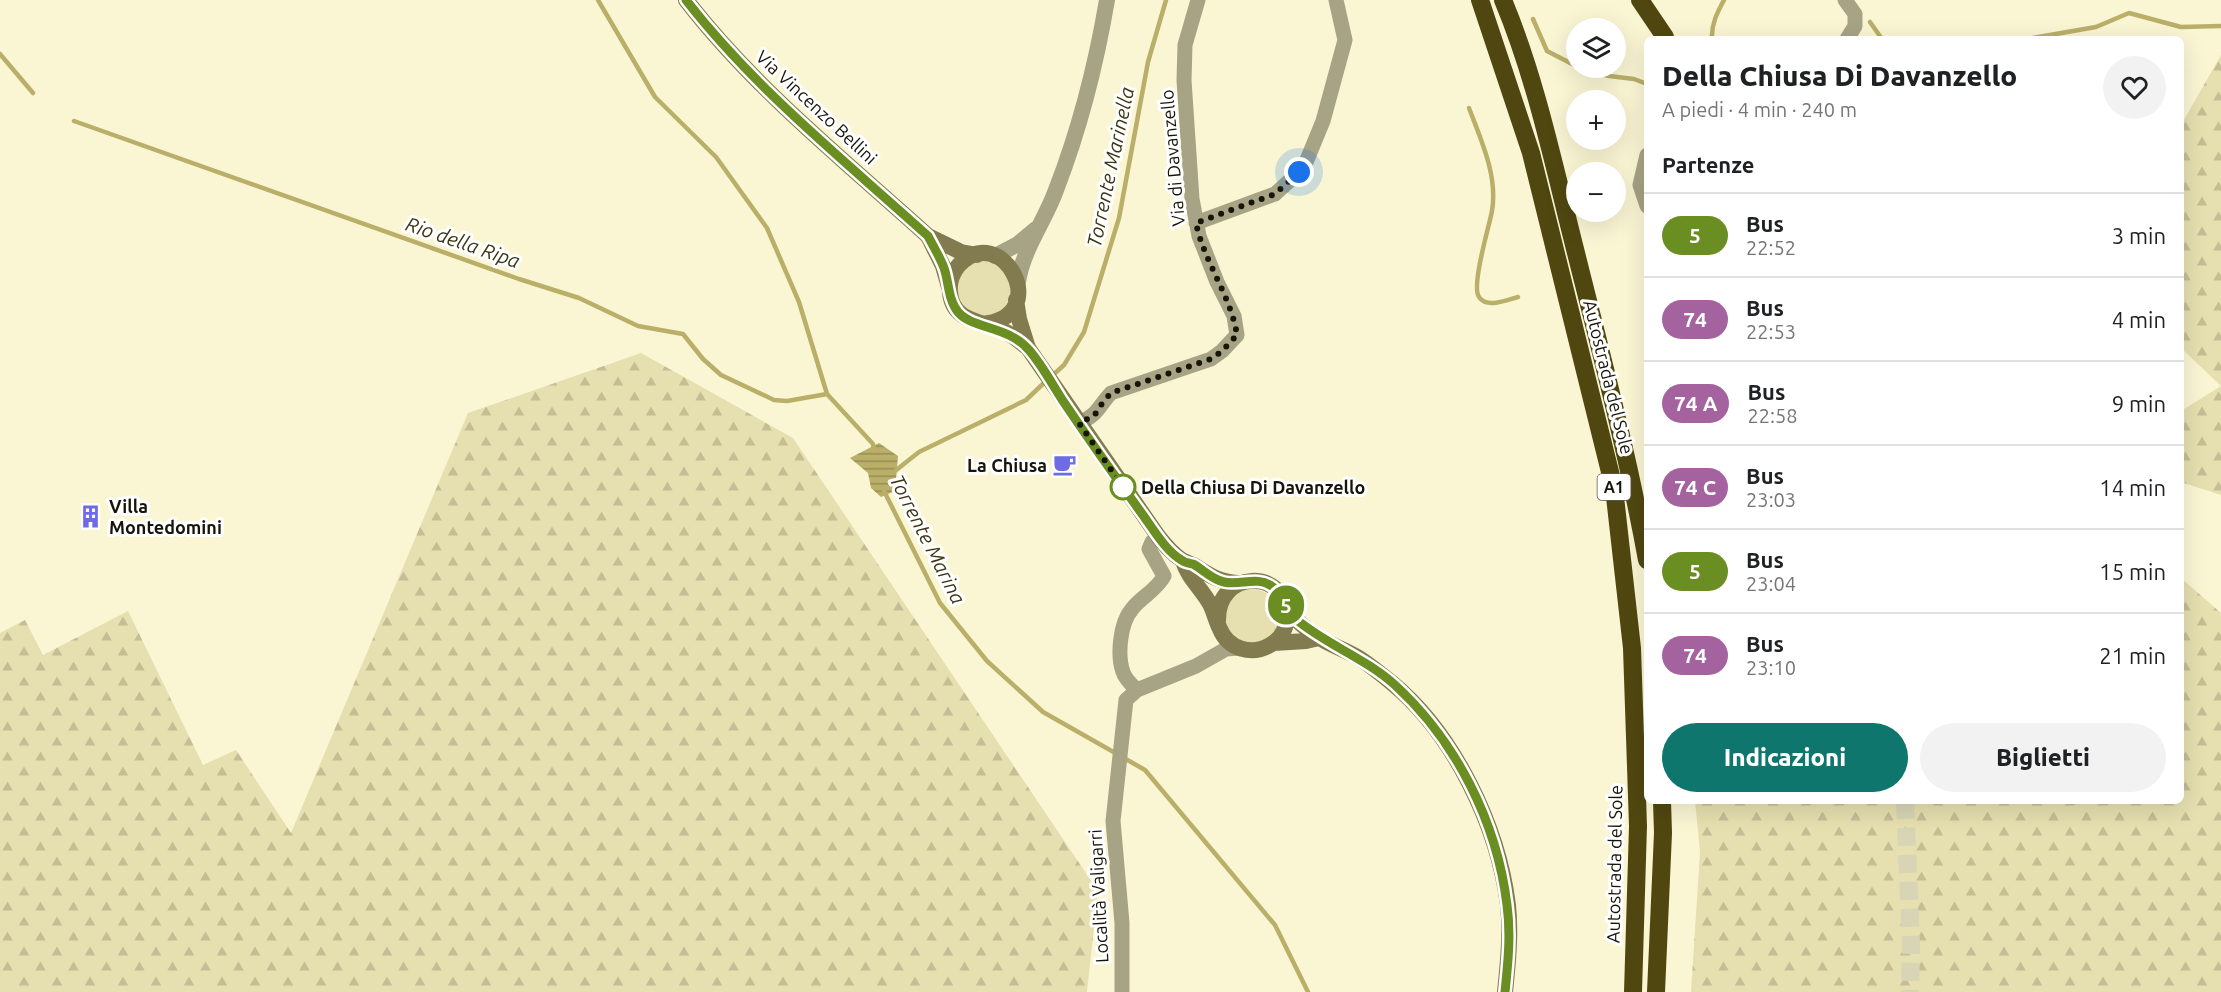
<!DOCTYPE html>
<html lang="it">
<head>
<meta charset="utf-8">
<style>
	body { margin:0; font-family:Ubuntu,sans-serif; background:#f2f2f2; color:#202124; height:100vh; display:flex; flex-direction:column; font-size:22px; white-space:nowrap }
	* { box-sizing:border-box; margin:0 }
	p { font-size:20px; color:#757577 }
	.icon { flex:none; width:33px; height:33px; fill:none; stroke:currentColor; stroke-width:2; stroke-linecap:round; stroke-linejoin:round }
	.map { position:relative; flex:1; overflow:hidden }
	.drawer { position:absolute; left:1644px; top:36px; width:540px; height:768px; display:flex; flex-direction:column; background:#fff; border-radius:9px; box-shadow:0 6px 24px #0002 }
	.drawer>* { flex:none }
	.badge { padding:0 12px; border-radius:20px; font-size:21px; line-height:39px }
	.fabs { position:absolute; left:1566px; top:18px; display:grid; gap:12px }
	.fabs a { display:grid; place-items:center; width:60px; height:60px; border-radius:50%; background:#fff; box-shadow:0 6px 24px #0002; font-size:30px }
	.you { position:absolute; width:30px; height:30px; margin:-15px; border:4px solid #fff; border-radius:50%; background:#1a73e8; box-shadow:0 0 0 9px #1a73e833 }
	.map>.badge { position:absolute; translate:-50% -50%; box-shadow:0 0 0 3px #fff }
	h2 { padding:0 18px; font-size:22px; line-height:54px }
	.round { display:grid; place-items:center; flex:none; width:63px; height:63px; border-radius:32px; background:#f2f2f2 }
	.overview { display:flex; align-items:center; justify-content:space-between; height:102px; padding:0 18px }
	h1 { font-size:28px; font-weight:800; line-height:45px }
	.button { display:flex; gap:12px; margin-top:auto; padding:12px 18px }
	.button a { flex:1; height:69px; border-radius:36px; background:#0f766e; color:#fff; font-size:24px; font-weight:800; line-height:69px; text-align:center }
	.button a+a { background:#f2f2f2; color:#202124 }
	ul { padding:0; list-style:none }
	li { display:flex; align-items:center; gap:18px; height:84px; padding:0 18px; border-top:2px solid #e0e0e0 }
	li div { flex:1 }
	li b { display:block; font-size:22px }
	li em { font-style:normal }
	li .badge { min-width:66px; font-weight:700; text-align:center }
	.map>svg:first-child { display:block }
	.grass { fill:#e6dfaf }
	.forest { fill:url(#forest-firs) }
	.water { fill:url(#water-rules) }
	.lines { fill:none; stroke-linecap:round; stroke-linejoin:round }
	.stream { stroke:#baaf69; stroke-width:4.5 }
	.motorway-tunnel { stroke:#d8d4b6; stroke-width:18; stroke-dasharray:18 9; stroke-linecap:butt }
	.minor { stroke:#a7a385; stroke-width:15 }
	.tertiary { stroke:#a7a385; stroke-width:16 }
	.secondary { stroke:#827b4f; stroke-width:16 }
	.motorway { stroke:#504710; stroke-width:18 }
	.line-casing { stroke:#fff; stroke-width:14 }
	.line { stroke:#6b8e23; stroke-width:9 }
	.walk { stroke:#171509; stroke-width:6; stroke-dasharray:0 10.8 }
	.stop-dot { fill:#fff; stroke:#6b8e23; stroke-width:3 }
	.labels { text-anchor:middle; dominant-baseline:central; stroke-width:6; stroke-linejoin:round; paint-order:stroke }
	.shield { fill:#fff; stroke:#5d5b53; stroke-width:1.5 }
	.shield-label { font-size:16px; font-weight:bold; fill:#171509 }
	.street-label { font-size:18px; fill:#171509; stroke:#fff }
	.poi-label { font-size:18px; font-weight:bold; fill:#171509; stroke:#fff; text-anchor:end }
	.stop-label { font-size:18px; font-weight:bold; fill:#171509; stroke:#fff; text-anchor:start }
	.water-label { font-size:20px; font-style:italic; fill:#3b3616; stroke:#fff }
</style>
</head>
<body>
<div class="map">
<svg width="2221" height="992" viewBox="0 0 2221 992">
	<defs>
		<pattern id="forest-firs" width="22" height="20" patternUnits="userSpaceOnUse" patternTransform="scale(1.5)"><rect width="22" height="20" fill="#e6dfaf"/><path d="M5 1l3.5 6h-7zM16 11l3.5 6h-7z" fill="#c5be95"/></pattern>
		<pattern id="water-rules" width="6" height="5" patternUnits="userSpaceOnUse" patternTransform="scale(1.5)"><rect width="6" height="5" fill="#baaf69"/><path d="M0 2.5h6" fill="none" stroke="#968d55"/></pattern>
	</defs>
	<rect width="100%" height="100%" fill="#faf6d4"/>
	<path class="grass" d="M 977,255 L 1015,274 L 1007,315 L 965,318 L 951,278 Z
		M1225 616a27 27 0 1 1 54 0a27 27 0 1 1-54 0Z"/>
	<path class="forest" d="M 2221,55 L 2221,495 L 2184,483 L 2181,490 L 2181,411 L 2221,386 L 2181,348 L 2181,125 Z
		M 641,353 L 793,438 L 1098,891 L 1087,992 L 0,992 L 0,633 L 25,620 L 43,655 L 128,611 L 203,765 L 236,750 L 291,833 L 468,413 Z
		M 2181,578 L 2221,613 L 2221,992 L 1691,992 L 1700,852 L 1695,801 L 2181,801 Z"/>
	<path class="water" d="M 879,443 L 898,456 L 895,491 L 881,497 L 871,488 L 868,473 L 850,458 Z"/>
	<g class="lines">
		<path class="stream" d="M 598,0 L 655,97 L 716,157 L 767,228 L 799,302 L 827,394 L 873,444 L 874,451
			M 1533,19 L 1547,51 L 1576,66
			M 1870,22 L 1882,39
			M 1712,39 C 1711,25 1717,13 1724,0
			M 2027,39 L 2096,27 L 2129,13 L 2181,27 L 2221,26
			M 0,54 L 33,93
			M 1583,68 L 1609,76 L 1634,79 L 1647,84
			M 1469,108 C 1481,140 1498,176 1492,211 C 1489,227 1471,286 1479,297 C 1487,309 1507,300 1518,297
			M 74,121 L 519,279 L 579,298 L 638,326 L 683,334 L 703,359 L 721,375 L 774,400 L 787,401 L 827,394
			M 1053,375 L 1064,365 L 1084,332 L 1119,218 L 1148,62 L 1166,0
			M 895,471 L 919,452 L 1026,400 L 1046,381
			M 884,491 L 940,603 L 987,661 L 1043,712 L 1117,754
			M 1124,758 L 1145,770 L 1275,925 L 1308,992"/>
		<path class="motorway-tunnel" d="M 1905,801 L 1911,944 L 1910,992"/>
		<path class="minor" d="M 1845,0 L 1855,14 L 1855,26 L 1847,39
			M 1647,155 L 1640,185 L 1647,206
			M 1196,223 L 1275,194 L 1299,172 L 1307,160 L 1323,121 L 1345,40 L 1336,0
			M 1079,423 C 1099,414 1097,408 1111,393 L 1211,359 L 1222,351 L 1237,335 L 1234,316 L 1217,282 L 1199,236 L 1192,199 L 1184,80 L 1185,45 L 1198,0
			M 1137,690 C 1132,685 1125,679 1123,672 C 1117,655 1120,623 1132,609 C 1141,597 1157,590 1164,576 L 1149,549 L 1152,542 L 1158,536
			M 1122,992 L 1122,923 L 1113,821 L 1126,700 L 1137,690 L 1196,666 L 1226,649 L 1240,648"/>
		<path class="tertiary" d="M 995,256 L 1018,244 L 1036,229
			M 1018,282 C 1023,249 1045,221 1056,190 C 1080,128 1096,65 1107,0"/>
		<path class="secondary" d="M 686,0 C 755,89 845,161 928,236 L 961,252 L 977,255
			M 928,236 L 943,266 L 949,287
			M 1016,300 L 1019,319 L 1028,348 L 1158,536 C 1165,545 1172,554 1182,560 C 1186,563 1191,563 1195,566 C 1210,576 1220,582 1238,583
			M 982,324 C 1056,317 1001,218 958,266 C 952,274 949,283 950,292 C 952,323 984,321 1006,332 C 1014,336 1021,343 1028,348
			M 1183,561 C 1188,578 1202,589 1210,604 C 1214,612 1216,621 1220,629 C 1228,649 1252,656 1270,645 C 1281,639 1287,628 1287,615 C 1286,568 1217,569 1218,621
			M 1287,610 C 1296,620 1307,630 1318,637 C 1330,645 1346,650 1359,658 C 1370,665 1381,674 1392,683 C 1454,734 1498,826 1508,905 C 1511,934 1508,963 1505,992
			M 1274,643 L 1306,641 L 1319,638"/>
		<path class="motorway" d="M 1480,0 L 1531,153 L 1614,488 L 1632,648 L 1638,826 L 1633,992
			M 1503,0 C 1536,79 1554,166 1575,249 C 1601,353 1628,455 1647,560
			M 1640,0 L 1665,37
			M 1656,992 L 1663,833 L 1662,801"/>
	</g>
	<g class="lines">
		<defs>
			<path id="line" d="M 686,0 C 755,89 845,161 928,236 C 933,246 940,257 944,268 C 949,282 948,300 958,312 C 972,329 1009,326 1029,350 C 1042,365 1052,384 1063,401 C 1088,438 1114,475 1140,511 C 1152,527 1165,551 1183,561 C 1184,562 1192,564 1193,564 C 1204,570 1211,579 1224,582 C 1241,586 1257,575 1273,587 C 1285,596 1285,611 1297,620 C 1327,645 1365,658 1395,685 C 1456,741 1497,822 1507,905 C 1511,934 1508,963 1505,992"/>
		</defs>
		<use href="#line" class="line-casing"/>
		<use href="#line" class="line"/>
		<path class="walk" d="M 1123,487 L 1079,423 L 1094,416 L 1103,402 L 1111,393 L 1211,359 L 1222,351 L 1237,335 C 1231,296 1204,262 1196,223 L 1275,194 L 1299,172"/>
	</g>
	<defs>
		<symbol id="cafe-bare" viewBox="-9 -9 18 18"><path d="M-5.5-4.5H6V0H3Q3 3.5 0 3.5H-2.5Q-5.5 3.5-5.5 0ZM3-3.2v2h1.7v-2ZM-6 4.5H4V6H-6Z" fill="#6e6be5" stroke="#fff" stroke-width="2.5" paint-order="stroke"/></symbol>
		<symbol id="building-bare" viewBox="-9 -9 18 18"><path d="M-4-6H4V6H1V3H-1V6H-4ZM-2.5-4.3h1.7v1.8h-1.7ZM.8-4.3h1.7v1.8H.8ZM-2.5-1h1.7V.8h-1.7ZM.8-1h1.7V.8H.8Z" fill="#6e6be5" stroke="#fff" stroke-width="2.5" paint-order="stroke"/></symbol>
	</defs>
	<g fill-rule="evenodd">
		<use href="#cafe-bare" x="1048" y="448" width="33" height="33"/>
		<use href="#building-bare" x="74" y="500" width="33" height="33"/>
	</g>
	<circle class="stop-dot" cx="1123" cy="487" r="12"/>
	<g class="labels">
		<rect class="shield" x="1597.5" y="474" width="33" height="26" rx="4.5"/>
		<g class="shield-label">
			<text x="1614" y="487">A1</text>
		</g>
		<g class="street-label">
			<text transform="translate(817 107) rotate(43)">Via Vincenzo Bellini</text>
			<text transform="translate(1172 158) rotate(-95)">Via di Davanzello</text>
			<text transform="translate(1609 377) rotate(76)">Autostrada del Sole</text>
			<text transform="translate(1614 864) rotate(-89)">Autostrada del Sole</text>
			<text transform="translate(1098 896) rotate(-93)">Località Valigarri</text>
		</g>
		<g class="poi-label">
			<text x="1047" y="465">La Chiusa</text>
			<text x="109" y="506" text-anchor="start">Villa<tspan x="109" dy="21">Montedomini</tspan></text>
		</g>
		<g class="stop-label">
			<text x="1141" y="487">Della Chiusa Di Davanzello</text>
		</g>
		<g class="water-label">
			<text transform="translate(1110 167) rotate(-78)">Torrente Marinella</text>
			<text transform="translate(463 242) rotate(19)">Rio della Ripa</text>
			<text transform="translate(928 539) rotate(63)">Torrente Marina</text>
		</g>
	</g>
</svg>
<div class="fabs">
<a><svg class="icon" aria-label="layers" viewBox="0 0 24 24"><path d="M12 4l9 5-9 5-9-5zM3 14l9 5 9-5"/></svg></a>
<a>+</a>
<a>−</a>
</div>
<div class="you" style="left:1299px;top:172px"></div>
<b class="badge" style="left:1286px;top:605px;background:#6b8e23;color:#fff">5</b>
<section class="drawer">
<div class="overview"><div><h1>Della Chiusa Di Davanzello</h1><p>A piedi · 4 min · 240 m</p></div><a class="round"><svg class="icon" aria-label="heart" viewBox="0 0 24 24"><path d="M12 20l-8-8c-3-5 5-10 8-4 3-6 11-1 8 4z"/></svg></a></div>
<h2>Partenze</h2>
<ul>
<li><span class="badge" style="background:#6b8e23;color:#fff">5</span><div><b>Bus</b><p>22:52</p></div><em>3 min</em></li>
<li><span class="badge" style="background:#a4629e;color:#fff">74</span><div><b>Bus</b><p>22:53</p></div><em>4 min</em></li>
<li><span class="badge" style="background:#a4629e;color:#fff">74 A</span><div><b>Bus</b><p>22:58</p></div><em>9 min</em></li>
<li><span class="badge" style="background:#a4629e;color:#fff">74 C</span><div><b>Bus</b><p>23:03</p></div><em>14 min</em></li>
<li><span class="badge" style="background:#6b8e23;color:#fff">5</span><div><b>Bus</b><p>23:04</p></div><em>15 min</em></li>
<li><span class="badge" style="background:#a4629e;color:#fff">74</span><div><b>Bus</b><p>23:10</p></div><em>21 min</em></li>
</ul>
<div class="button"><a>Indicazioni</a><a>Biglietti</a></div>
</section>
</div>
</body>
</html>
